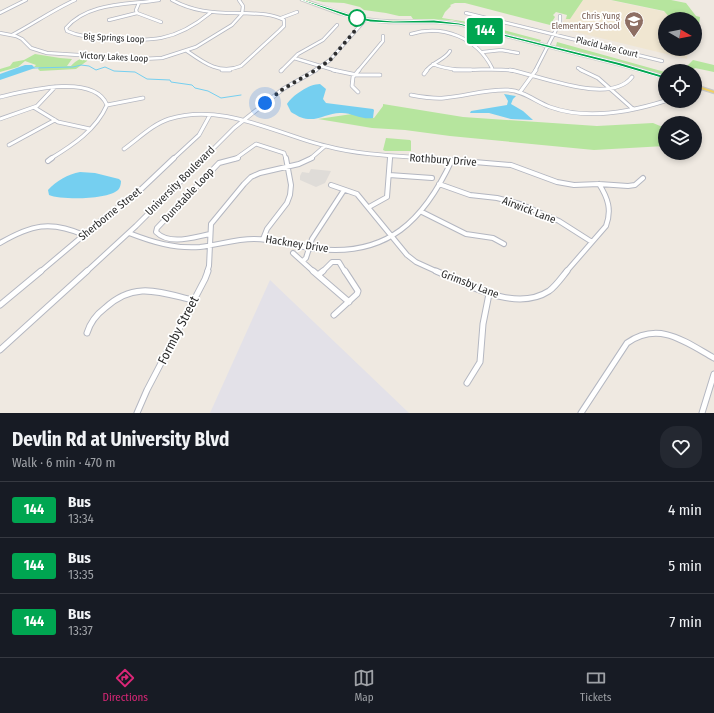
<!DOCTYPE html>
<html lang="en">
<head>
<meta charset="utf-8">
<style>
	body { margin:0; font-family:"Fira Sans Condensed",sans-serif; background:#242831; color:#f1f3f6; height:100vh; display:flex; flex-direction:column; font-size:15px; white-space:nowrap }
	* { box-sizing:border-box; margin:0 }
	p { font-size:13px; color:#9ea1a6 }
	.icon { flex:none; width:22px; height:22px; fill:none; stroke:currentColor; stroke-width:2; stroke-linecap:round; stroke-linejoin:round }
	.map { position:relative; height:413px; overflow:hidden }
	.sheet { display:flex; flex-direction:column; background:#171b24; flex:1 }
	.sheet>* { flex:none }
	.badge { padding:0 8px; border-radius:3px; font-size:14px; line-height:26px }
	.needle { width:26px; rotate:99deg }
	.controls { position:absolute; left:658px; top:12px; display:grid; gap:8px }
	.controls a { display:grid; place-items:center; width:44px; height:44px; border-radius:50%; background:#171b24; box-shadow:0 2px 6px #0003; font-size:20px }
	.you { position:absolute; width:20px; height:20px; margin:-10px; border:3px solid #fff; border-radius:50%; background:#1a73e8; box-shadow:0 0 0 6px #1a73e833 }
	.map>.badge { position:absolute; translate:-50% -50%; box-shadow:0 0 0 2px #fff }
	.round { display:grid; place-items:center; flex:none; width:42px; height:42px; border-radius:16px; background:#242831 }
	.overview { display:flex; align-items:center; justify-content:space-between; height:68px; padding:0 12px }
	h1 { font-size:19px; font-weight:700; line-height:30px }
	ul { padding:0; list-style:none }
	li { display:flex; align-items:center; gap:12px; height:56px; padding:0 12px; border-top:1px solid #363941 }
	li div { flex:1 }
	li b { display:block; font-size:15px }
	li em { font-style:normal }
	li .badge { min-width:44px; font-weight:700; text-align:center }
	.menu { display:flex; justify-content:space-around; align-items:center; height:56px; border-top:1px solid #363941; background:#171b24; font-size:11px; color:#9ea1a6 }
	.menu a { display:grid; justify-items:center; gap:2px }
	.menu .on { color:#db2777 }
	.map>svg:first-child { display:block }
	.industrial { fill:#e3e1e8 }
	.education { fill:#f0e6d1 }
	.green { fill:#b6e59e }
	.plaza { fill:#dfdcd8 }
	.water { fill:#75cff0 }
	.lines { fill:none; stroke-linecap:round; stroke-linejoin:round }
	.stream { stroke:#75cff0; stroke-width:1 }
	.minor-far3-casing { stroke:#b4b7c1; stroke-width:4 }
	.minor-far2-casing { stroke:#b4b7c1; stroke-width:4.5 }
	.minor-far1-casing { stroke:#b4b7c1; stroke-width:6 }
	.minor-casing { stroke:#b4b7c1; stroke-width:7 }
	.major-casing { stroke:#c9c9c9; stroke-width:2.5 }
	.minor-far3 { stroke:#fff; stroke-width:2.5 }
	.minor-far2 { stroke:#fff; stroke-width:3 }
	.minor-far1 { stroke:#fff; stroke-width:4 }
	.minor { stroke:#fff; stroke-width:5 }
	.major { fill:#f2d163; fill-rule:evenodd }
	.line { fill:#00a651; stroke:#fff }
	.walk { stroke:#2e2e2e; stroke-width:4; stroke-dasharray:0 7.2 }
	.stop-dot { fill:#fff; stroke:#00a651; stroke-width:2 }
	.labels { text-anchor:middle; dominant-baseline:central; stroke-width:3.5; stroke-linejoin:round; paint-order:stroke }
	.far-education-label { font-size:9px; fill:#785e54; stroke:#fff; text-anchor:end }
	.far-street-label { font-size:9px; fill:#2e2e2e; stroke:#fff }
	.street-label { font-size:11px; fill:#2e2e2e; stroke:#fff }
	.near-street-label { font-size:13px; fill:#2e2e2e; stroke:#fff }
</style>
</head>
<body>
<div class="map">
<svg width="714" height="413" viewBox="0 0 714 413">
	<rect width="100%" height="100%" fill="#efe9e1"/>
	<path class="industrial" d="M 270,280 L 409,413 L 210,413 Z"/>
	<path class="education" d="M 577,0 L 609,0 L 694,18 L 665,19 L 665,49 L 688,49 L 687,59 L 559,28 Z"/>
	<path class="green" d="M 314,0 L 583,0 L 570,19 L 566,19 L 567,15 L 556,12 L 553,15 L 555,17 L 550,25 L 465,3 L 455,3 L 450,5 L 451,6 L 445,12 L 442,18 L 481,24 L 541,40 L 540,42 L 452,20 L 413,19 L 411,16 L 399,16 L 386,13 L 364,10 L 360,7 L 344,3 L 323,2 Z
		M 611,0 L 671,0 L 686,3 L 696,16 L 700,17 L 696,48 L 695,48 L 695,19 L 671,19 L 664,11 Z
		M 557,42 L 654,69 L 665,72 L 665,75 L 597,56 L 556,46 Z
		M 35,54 L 60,58 L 72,59 L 67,66 L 71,66 C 75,62 79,58 86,59 L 87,61 L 76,69 L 40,71 L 38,69 L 39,67 L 34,67 L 36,65 L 25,61 L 18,67 L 0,72 L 0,69 L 10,66 L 13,62 L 24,60 Z
		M 693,60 L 714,65 L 714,72 L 695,68 L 692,71 L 682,71 Z
		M 383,104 L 463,117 L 597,126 L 653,123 L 665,128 L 665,146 L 594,150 L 450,136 L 405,130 L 372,128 L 318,119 L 352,114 L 374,118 L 383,106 Z
		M 386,138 L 410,140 L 411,141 L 411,151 L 385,151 L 383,150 Z"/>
	<path class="plaza" d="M 311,169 L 331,171 L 325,183 L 316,187 L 300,180 L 300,176 L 302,172 L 309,173 Z"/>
	<path class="water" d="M 25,65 L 32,65 L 35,68 L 0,80 L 0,74 Z
		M 320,84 L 326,89 L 323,99 L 326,103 L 373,109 L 374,110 L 373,118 C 362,120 352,113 342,113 C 330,112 320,120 308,119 C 302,119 296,115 291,112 L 287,104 C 293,95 309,84 320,84 Z
		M 504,94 L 516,96 L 513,99 L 511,104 L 523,111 L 533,120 L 511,119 L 489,113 L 470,113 L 471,111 L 507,105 L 508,101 Z
		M 80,172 L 95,173 L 119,179 L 121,181 C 121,184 120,188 118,190 C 107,200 61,200 49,195 L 48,190 C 56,181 68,174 80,172 Z"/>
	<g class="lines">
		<path class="stream" d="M 34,68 L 73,67 L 81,65 L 89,66 L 96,70 L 105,67 L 114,71 L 135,72 L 147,79 L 170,80 L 171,82 L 192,85 L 195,88 L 208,91 L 221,98 L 241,95"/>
		<defs>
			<path id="minor-far3" d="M 159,0 C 128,5 88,2 66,28 L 67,31 C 80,37 92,37 106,38 C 150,42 175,42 210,13
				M 172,0 C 192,11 212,13 235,13 C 252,14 269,12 284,20 L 284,26 L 279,31 L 241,66 C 220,75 204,63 187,51
				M 139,3 L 136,10 L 137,13 L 161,22
				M 0,13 L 26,0
				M 466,13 L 662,61
				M 281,18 L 297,12
				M 109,20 L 137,13
				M 0,33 L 16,36 L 22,39 L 31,48 L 47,53 L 142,59 L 162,58 L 196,47 L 232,25 L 242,14 L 243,6 L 239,0
				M 411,34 C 443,24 477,38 492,68
				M 12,35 C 33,24 53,10 75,0
				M 483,52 L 501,50 L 518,53
				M 294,58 L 337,71
				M 433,64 C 459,75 488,66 515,71
				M 578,68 L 583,71
				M 281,71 L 298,54 L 323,40 L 337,25
				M 314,71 L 330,60 L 365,20
				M 358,71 L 383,41 L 383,36
				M 426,71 C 432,62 445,60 450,51
				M 535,71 L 560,22 L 560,16"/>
			<path id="minor-far2" d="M 222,70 L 230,70
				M 333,70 L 357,75 L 380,75
				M 454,70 L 471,70
				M 510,70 C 539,75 610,106 632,77
				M 581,70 L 598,78 L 633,109
				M 281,71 L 282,70
				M 424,74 L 427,70
				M 358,92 L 352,86 L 353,77 L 359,70
				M 520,92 L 536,70
				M 411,95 C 422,97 433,99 444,98 C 466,96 487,89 508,90 C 524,91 536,102 550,107 C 586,120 630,112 665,101
				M 0,97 C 26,91 94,73 107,105 C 96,130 73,145 50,159
				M 107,105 L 143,98
				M 35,108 L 58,122 L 90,129
				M 0,119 L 37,106 L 55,87
				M 9,145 L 55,120
				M 124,149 C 138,139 153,124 169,119 C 222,102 276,134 326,146 C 363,156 402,156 440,159
				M 173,159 L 199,135 L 210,115
				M 203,159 L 234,128 L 283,89 L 316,70
				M 235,159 L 256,144 L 284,153 L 286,159
				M 310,159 L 325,146
				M 390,159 L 390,156"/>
			<path id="minor-far1" d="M 427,158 L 511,165 L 557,182 L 574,185 L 599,184 L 628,186 L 635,185 L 643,178
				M 48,161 L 52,158
				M 389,175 L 432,178
				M 439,184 L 470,195 L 497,198 L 520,204 L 559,221 L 592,242
				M 331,185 L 357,194 L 407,255 L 416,262 L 438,272
				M 369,207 L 387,197 L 390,158
				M 422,212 L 466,234 L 493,238 L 504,244
				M 129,233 C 152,242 175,249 200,247 C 218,245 235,239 254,239 C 275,239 295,247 317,249 C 388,257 424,220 452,160
				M 210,234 C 194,237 170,246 156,232 L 157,228 L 219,163 L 238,158
				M 263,239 L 267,229 L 287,203 L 290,195 L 291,185 L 286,158
				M 0,243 C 31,225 50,220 84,235
				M 293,253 L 314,272
				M 303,261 L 306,258 L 312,239 L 344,190
				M 40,272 L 104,218 L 135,195 L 174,158
				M 86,272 L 136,226 L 204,158
				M 207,272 L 209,266 L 211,224 L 244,184 L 251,177 L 260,173 L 299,164 L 312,158
				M 322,272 L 332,262 L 339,262 L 345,272
				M 566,272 L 606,226 C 612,210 608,198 599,184"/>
			<path id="minor" d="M 313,271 L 349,302
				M 436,271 C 467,284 515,313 549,291 C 556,286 562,277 567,271
				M 318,275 L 323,271
				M 0,305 L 41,271
				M 334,315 L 357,294 L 358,291 L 345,271
				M 87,333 C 90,323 97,314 105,308 C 134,281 159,292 193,300
				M 0,350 L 87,271
				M 467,383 L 480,362 L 483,324 L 489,294
				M 137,413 L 147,390 L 205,279 L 208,271
				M 581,413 L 627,343 C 659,321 684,341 714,358
				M 702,413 L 714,374"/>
			<path id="major" d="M 301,0 L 306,0 C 330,9 354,18 380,20 C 406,22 433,19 459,23 L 620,63 L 665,76 L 665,78 L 618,65 L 459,25 L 439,23 L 389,23 L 369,21 L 339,14 Z
				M 695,85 L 714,91 L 714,93 L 695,87 Z"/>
		</defs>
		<use href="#minor-far3" class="minor-far3-casing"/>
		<use href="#minor-far2" class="minor-far2-casing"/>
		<use href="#minor-far1" class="minor-far1-casing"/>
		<use href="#minor" class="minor-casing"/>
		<use href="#major" class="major-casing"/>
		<use href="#minor-far3" class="minor-far3"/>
		<use href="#minor-far2" class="minor-far2"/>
		<use href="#minor-far1" class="minor-far1"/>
		<use href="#minor" class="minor"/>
		<use href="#major" class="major"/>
	</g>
	<path class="line" d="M 301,0 L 304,0 L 348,14 L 370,19 L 393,21 L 434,20 L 459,23 L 621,63 L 668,77 L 665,79 L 617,65 L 459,25 L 434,23 L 393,23 L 370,22 L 345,16 Z"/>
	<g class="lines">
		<path class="walk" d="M 265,103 L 283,89 L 314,71 L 330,60 L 354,32 L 357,18"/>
	</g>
	<defs>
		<symbol id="school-pin" viewBox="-11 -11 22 30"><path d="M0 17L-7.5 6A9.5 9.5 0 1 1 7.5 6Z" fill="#8d6e63" stroke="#fff"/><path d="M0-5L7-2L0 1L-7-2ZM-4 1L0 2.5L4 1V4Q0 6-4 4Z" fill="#fff"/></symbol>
	</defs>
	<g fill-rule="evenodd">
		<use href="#school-pin" x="623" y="10" width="22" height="30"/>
	</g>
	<circle class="stop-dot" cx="357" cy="18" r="8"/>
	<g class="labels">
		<g class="far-education-label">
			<text x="620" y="16">Chris Yung<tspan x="620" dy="10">Elementary School</tspan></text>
		</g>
		<g class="far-street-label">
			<text transform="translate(114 38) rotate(3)">Big Springs Loop</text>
			<text transform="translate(607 47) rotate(14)">Placid Lake Court</text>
			<text transform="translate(114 57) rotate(3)">Victory Lakes Loop</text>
		</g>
		<g class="street-label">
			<text transform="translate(443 160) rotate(4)">Rothbury Drive</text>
			<text transform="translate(180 181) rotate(-45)">University Boulevard</text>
			<text transform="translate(188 195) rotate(-47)">Dunstable Loop</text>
			<text transform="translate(529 210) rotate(21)">Airwick Lane</text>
			<text transform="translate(110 214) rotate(-39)">Sherborne Street</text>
			<text transform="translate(297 244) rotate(9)">Hackney Drive</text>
			<text transform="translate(470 284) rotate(21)">Grimsby Lane</text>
		</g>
		<g class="near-street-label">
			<text transform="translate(178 330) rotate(-63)">Formby Street</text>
		</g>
	</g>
</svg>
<div class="controls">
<a><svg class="needle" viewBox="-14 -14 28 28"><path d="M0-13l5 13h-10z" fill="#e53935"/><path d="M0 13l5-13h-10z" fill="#9ea1a6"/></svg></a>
<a><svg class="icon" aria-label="locate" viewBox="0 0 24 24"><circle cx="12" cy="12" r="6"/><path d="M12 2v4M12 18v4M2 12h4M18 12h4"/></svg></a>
<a><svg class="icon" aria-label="layers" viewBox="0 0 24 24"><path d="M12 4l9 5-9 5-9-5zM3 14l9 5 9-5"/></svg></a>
</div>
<div class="you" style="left:265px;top:103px"></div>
<b class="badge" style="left:485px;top:31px;background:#00a651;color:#fff">144</b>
</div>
<section class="sheet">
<div class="overview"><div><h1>Devlin Rd at University Blvd</h1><p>Walk · 6 min · 470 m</p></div><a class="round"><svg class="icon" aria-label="heart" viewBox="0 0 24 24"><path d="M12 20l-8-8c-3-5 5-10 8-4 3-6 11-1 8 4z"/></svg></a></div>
<ul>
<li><span class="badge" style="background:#00a651;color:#fff">144</span><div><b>Bus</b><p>13:34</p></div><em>4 min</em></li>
<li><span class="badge" style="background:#00a651;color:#fff">144</span><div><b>Bus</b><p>13:35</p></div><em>5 min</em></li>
<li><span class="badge" style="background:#00a651;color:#fff">144</span><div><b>Bus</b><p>13:37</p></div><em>7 min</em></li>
</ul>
</section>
<nav class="menu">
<a class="on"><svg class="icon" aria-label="directions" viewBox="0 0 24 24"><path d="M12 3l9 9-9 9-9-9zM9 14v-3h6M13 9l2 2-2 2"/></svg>Directions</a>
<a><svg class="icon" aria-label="map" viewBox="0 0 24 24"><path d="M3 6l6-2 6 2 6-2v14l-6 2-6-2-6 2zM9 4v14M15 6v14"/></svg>Map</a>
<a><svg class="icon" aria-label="tickets" viewBox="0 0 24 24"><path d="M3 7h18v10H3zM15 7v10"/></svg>Tickets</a>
</nav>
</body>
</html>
